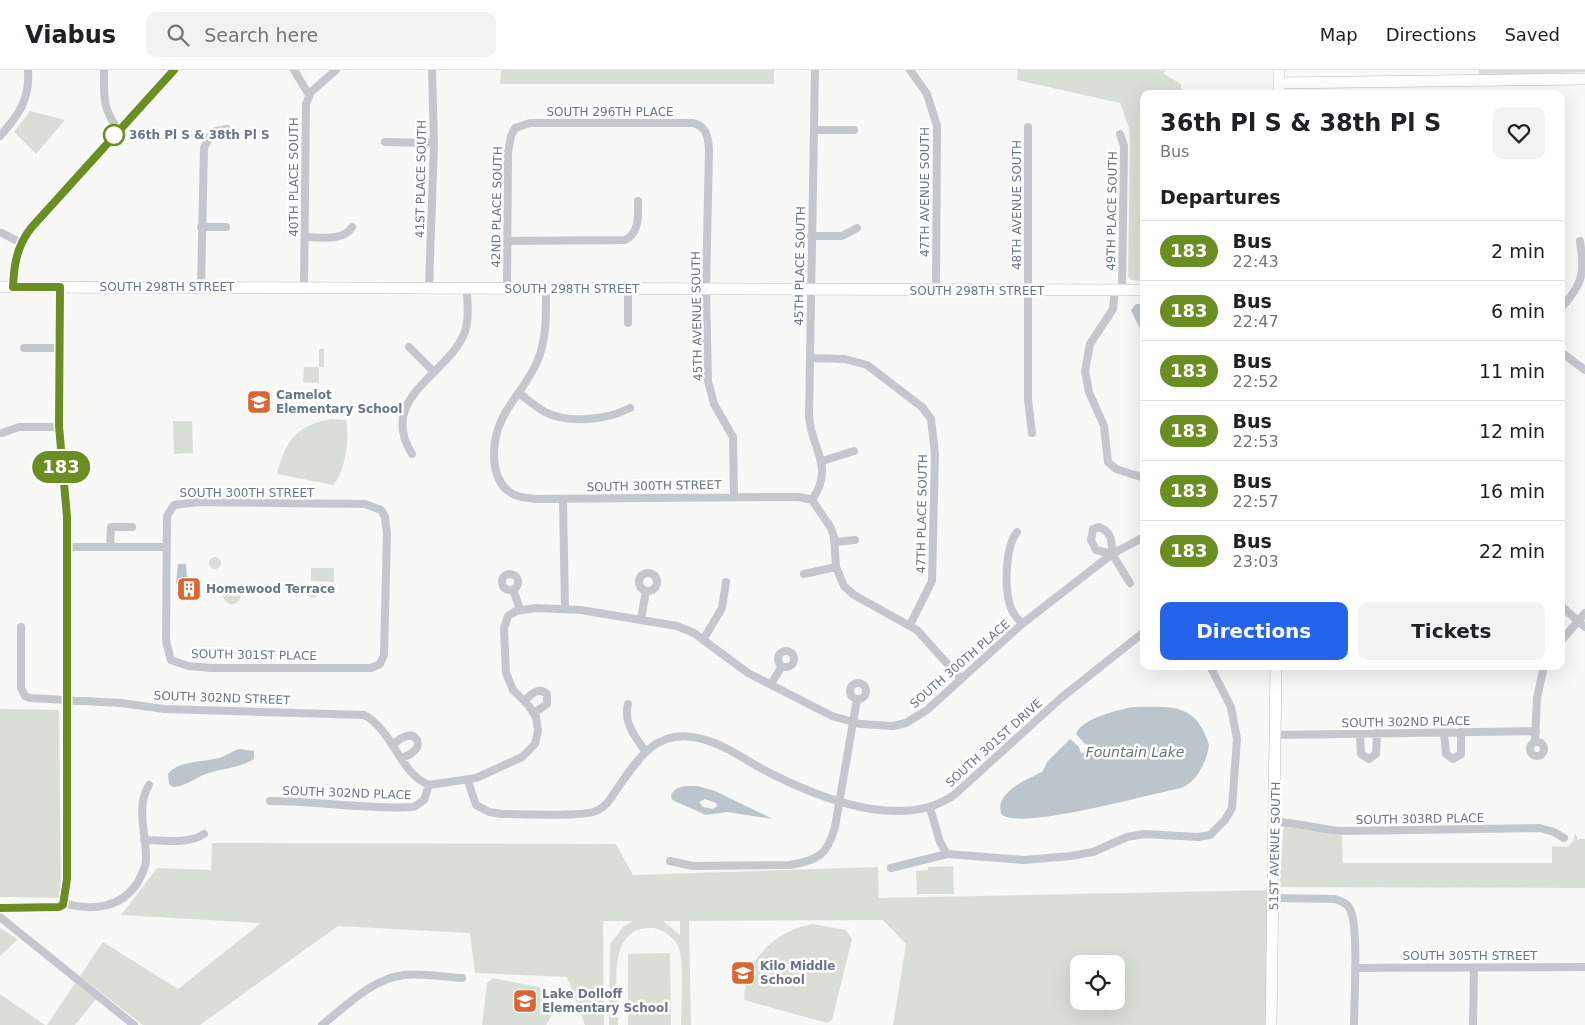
<!DOCTYPE html>
<html lang="en">
<head>
<meta charset="utf-8">
<style>
	body { margin:0; font-family:"DejaVu Sans",sans-serif; background:#f2f2f2; color:#202124; height:100vh; display:flex; flex-direction:column; font-size:19px; white-space:nowrap }
	* { box-sizing:border-box; margin:0 }
	p { font-size:16px; color:#757577 }
	.icon { flex:none; width:28px; height:28px; fill:none; stroke:currentColor; stroke-width:2; stroke-linecap:round; stroke-linejoin:round }
	.map { position:relative; flex:1; overflow:hidden }
	.drawer { position:absolute; left:1140px; top:20px; width:425px; height:580px; display:flex; flex-direction:column; background:#fff; border-radius:10px; box-shadow:0 5px 20px #0002 }
	.drawer>* { flex:none }
	.badge { padding:0 10px; border-radius:16px; font-size:18px; line-height:32px }
	.buttons { position:absolute; left:1070px; top:885px; display:grid; gap:10px }
	.buttons a { display:grid; place-items:center; width:55px; height:55px; border-radius:10px; background:#fff; box-shadow:0 5px 20px #0002; font-size:25px }
	.map>.badge { position:absolute; translate:-50% -50%; box-shadow:0 0 0 2px #fff }
	h2 { padding:0 20px; font-size:19px; line-height:45px }
	.round { display:grid; place-items:center; flex:none; width:52px; height:52px; border-radius:10px; background:#f2f2f2 }
	.headline { display:flex; align-items:center; justify-content:space-between; height:85px; padding:0 20px }
	h1 { font-size:24px; font-weight:700; line-height:38px }
	.button { display:flex; gap:10px; margin-top:auto; padding:10px 20px }
	.button a { flex:1; height:58px; border-radius:10px; background:#2563eb; color:#fff; font-size:20px; font-weight:700; line-height:58px; text-align:center }
	.button a+a { background:#f2f2f2; color:#202124 }
	ul { padding:0; list-style:none }
	li { display:flex; align-items:center; gap:15px; height:60px; padding:0 20px; border-top:1px solid #e0e0e0 }
	li div { flex:1 }
	li b { display:block; font-size:19px }
	li em { font-style:normal }
	li .badge { min-width:55px; font-weight:700; text-align:center }
	header { display:flex; align-items:center; gap:30px; box-sizing:border-box; height:70px; padding:0 25px; background:#fff; border-bottom:1px solid #e0e0e0 }
	header strong { font-size:24px }
	nav { display:flex; gap:28px; margin-inline-start:auto; font-size:18px }
	.search { width:350px; height:45px; background:#f2f2f2; display:flex; align-items:center; gap:12px; box-sizing:border-box; padding:0 18px; border-radius:10px; color:#757577; font-size:19px }
	.map>svg:first-child { display:block }
	.green { fill:#d9dfd7; fill-rule:evenodd }
	.water { fill:#bcc5cb; fill-rule:evenodd }
	.lines { fill:none; stroke-linecap:round; stroke-linejoin:round }
	.secondary-casing { stroke:#b6bbbf; stroke-width:12 }
	.street { stroke:#c4c7cb; stroke-width:8 }
	.secondary { stroke:#fff; stroke-width:11 }
	.line-casing { stroke:#fff; stroke-width:11 }
	.line { stroke:#6b8e23; stroke-width:8 }
	.stop-dot { fill:#fff; stroke:#6b8e23; stroke-width:2.5 }
	.labels { text-anchor:middle; dominant-baseline:central; stroke-width:5; stroke-linejoin:round; paint-order:stroke }
	.street-label { font-size:12px; fill:#687685; stroke:#fff }
	.stop-label { font-size:12px; font-weight:bold; fill:#687685; stroke:#fff; text-anchor:start }
	.poi-label { font-size:12px; font-weight:bold; fill:#687685; stroke:#fff; text-anchor:start }
	.water-label { font-size:14px; font-style:italic; fill:#647781; stroke:#fff }
</style>
</head>
<body>
<header>
<strong>Viabus</strong>
<div class="search"><svg class="icon" aria-label="search" viewBox="0 0 24 24"><circle cx="10" cy="10" r="6"/><path d="M15 15l6 6"/></svg>Search here</div>
<nav><a>Map</a><a>Directions</a><a>Saved</a></nav>
</header>
<div class="map">
<svg width="1585" height="955" viewBox="0 0 1585 955">
	<rect width="100%" height="100%" fill="#f8f8f6"/>
	<path class="green" d="M 501,0 L 774,0 L 774,14 L 500,14 Z
		M 1018,0 L 1165,0 L 1164,4 L 1181,14 L 1181,24 L 1144,24 L 1144,211 L 1131,210 L 1128,206 L 1130,73 L 1129,58 L 1120,33 L 1017,10 Z
		M 1479,0 L 1585,0 L 1585,2 L 1479,6 Z
		M 30,41 L 65,50 L 36,84 L 14,62 Z
		M 319,279 L 324,279 L 324,297 L 319,297 L 319,313 L 303,312 L 304,297 L 319,297 Z
		M 331,349 L 346,350 C 350,365 345,405 333,415 L 277,404 C 285,371 297,355 331,349 Z
		M 173,351 L 192,351 L 193,383 L 174,384 Z
		M209 493a6 6 0 1 1 12 0a6 6 0 1 1-12 0Z
		M 311,498 L 334,498 L 334,512 L 311,511 Z
		M307 522a6 6 0 1 1 12 0a6 6 0 1 1-12 0Z
		M223 525a9 9 0 1 1 18 0a9 9 0 1 1-18 0Z
		M 0,639 L 59,640 L 61,828 L 0,827 Z
		M 1284,752 L 1342,766 L 1343,793 L 1552,793 L 1552,776 L 1567,777 L 1573,771 L 1575,763 L 1579,772 L 1579,769 L 1585,769 L 1585,818 L 1279,817 Z
		M 212,773 L 616,774 L 633,805 L 878,797 L 879,828 L 1274,820 L 1271,955 L 893,955 L 906,874 L 883,850 L 689,851 L 691,955 L 681,955 C 681,936 684,894 679,878 C 675,868 663,859 653,858 C 604,855 618,924 618,955 L 609,955 L 610,874 L 623,857 L 633,851 L 603,851 L 604,955 L 585,955 L 567,907 L 475,903 L 470,863 L 338,856 L 200,955 L 143,955 L 80,906 L 103,872 L 178,919 L 261,853 L 121,845 L 157,798 L 211,800 ZM 663,851 L 680,851 L 680,865 ZM 1079,894 L 1116,894 L 1116,931 L 1079,931 Z
		M 953,796 L 954,824 L 917,824 L 916,801 L 928,800 L 928,797 Z
		M 813,854 L 846,860 L 852,869 L 832,950 L 827,953 L 744,930 C 744,890 776,860 813,854 Z
		M 0,858 L 18,869 L 0,886 Z
		M 670,883 L 671,955 L 628,955 L 628,884 Z
		M 493,908 L 543,918 L 550,924 L 551,947 L 546,955 L 482,955 L 487,913 Z
		M 75,913 L 96,929 L 75,955 L 47,955 Z
		M 0,924 L 45,955 L 0,955 Z"/>
	<path class="water" d="M 1136,234 L 1144,234 L 1144,262 L 1141,261 L 1131,240 Z
		M 178,494 L 186,494 L 187,506 L 189,509 L 186,513 L 179,515 L 176,513 Z
		M 1133,637 C 1171,637 1196,632 1209,675 C 1207,691 1197,712 1181,718 C 1150,724 1023,760 1002,745 C 992,723 1028,709 1042,702 L 1048,691 L 1070,669 L 1079,677 L 1081,683 L 1088,682 L 1089,676 L 1084,673 L 1076,664 C 1082,648 1118,640 1133,637 Z
		M 240,679 L 254,681 L 254,689 C 240,698 224,698 209,703 C 197,706 186,717 173,717 L 169,714 L 168,704 C 180,689 205,693 222,687 C 228,685 233,680 240,679 Z
		M 697,716 L 715,721 L 773,749 L 727,742 L 706,745 L 672,730 L 671,725 C 676,715 687,716 697,716 ZM 705,729 L 716,733 L 717,736 L 713,739 L 703,737 L 699,732 Z"/>
	<g class="lines">
		<defs>
			<path id="secondary" d="M 1279,0 L 1279,24
				M 1279,13 L 1585,9
				M 0,217 L 1144,220
				M 1271,955 L 1276,596"/>
		</defs>
		<use href="#secondary" class="secondary-casing"/>
		<path class="street" d="M 104,0 C 104,26 102,39 119,60
			M 294,0 L 309,25
			M 910,0 L 927,24 L 937,56 L 936,221
			M 1028,57 L 1028,330 L 1032,363
			M 814,60 L 854,60
			M 1120,64 L 1124,76 L 1122,220
			M 0,66 C 19,45 30,29 28,0
			M 385,72 L 434,73
			M 201,157 L 226,157
			M 2,163 L 21,173
			M 811,166 L 842,166 L 857,158
			M 305,167 C 320,167 343,172 352,157
			M 508,171 L 625,170 C 640,163 638,145 638,131
			M 13,217 C 14,197 15,179 28,162 L 174,0
			M 201,217 L 204,78 L 212,62 L 227,59
			M 304,218 L 306,34 L 311,22 L 336,0
			M 429,218 L 434,73 L 432,0
			M 507,219 L 508,82 L 511,66 L 515,58 L 530,53 L 693,53 C 706,56 708,66 709,79 L 706,220 L 708,311 L 714,334 L 733,367 L 734,427
			M 546,219 C 546,242 547,265 539,287 C 531,310 513,327 502,349 C 492,370 488,408 511,423 C 518,428 528,428 537,429 L 765,427 L 799,427 L 812,430
			M 1115,220 L 1113,239 L 1090,274 L 1085,301 L 1089,322 L 1104,356 L 1108,392 L 1116,399 L 1144,408
			M 1561,238 C 1583,214 1585,203 1580,171
			M 628,253 L 628,219
			M 409,277 L 433,301
			M 24,278 L 60,278
			M 1561,282 L 1585,300
			M 810,288 L 845,289 L 867,295 L 922,337 L 931,349 L 935,384 L 932,511 L 910,555
			M 519,323 C 527,329 536,337 545,342 C 568,354 607,350 630,338
			M 2,363 L 19,357 L 59,357
			M 412,384 C 377,328 447,305 464,264 C 470,250 467,233 467,219
			M 822,391 L 854,381
			M 563,429 L 565,539
			M 812,430 C 835,396 812,381 809,347 L 815,0
			M 812,430 L 831,458 L 834,467 L 836,497 L 844,516 L 854,525 L 917,560 L 961,609
			M 198,432 L 365,434 L 381,440 L 385,447 L 387,464 L 384,585 L 380,594 L 371,598 L 212,598 L 188,596 L 171,590 L 166,571 L 167,446 L 174,435 Z
			M 1099,457 C 1112,462 1112,471 1112,484 L 1096,480 L 1091,470 L 1093,459 Z
			M 1017,462 C 1005,477 1004,521 1011,538 C 1013,544 1018,549 1022,554
			M 835,472 L 855,470
			M 67,477 L 166,477
			M 110,477 L 111,457 L 132,457
			M 1112,484 L 1130,513
			M639 512a9 9 0 1 1 18 0a9 9 0 1 1-18 0Z
			M502 512a8 8 0 1 1 16 0a8 8 0 1 1-16 0Z
			M 804,504 L 836,497
			M 513,520 L 520,539
			M 1561,536 L 1585,557
			M 641,549 L 646,521
			M 21,557 L 21,618 L 25,626 L 30,628 L 121,633 L 164,639 L 364,645 C 393,660 400,704 429,715
			M 703,570 L 722,538 L 726,512
			M 1561,571 L 1585,543
			M778 589a8 8 0 1 1 16 0a8 8 0 1 1-16 0Z
			M850 621a8 8 0 1 1 16 0a8 8 0 1 1-16 0Z
			M 771,614 L 782,596
			M 524,631 C 531,625 538,616 547,624 L 547,634 L 534,643
			M 628,634 C 623,653 635,666 645,681
			M 1444,663 L 1446,684 L 1453,689 L 1461,684 L 1461,662
			M 1360,664 L 1361,684 L 1369,689 L 1376,684 L 1377,663
			M 1276,665 L 1536,661
			M1530 679a7 7 0 1 1 14 0a7 7 0 1 1-14 0Z
			M 1535,672 L 1537,628 L 1544,596
			M 392,674 C 397,672 402,667 407,666 C 415,664 421,672 416,679 C 413,683 407,686 402,688
			M 468,711 L 476,735 L 489,742 L 502,744 C 520,744 584,747 596,741 C 606,737 611,728 617,719 C 636,692 654,661 692,667 C 718,670 742,688 764,700 C 816,727 901,762 954,725 L 1061,628 L 1144,562
			M 270,731 C 319,731 366,740 414,737 L 424,730 L 429,715 L 476,708 L 522,687 L 535,674 L 538,660 L 536,647 L 529,636 L 513,620 L 506,603 L 504,559 L 508,546 L 516,541 L 536,538 L 581,540 L 677,556 L 694,563 L 748,603 L 832,646 L 860,654 L 893,656 L 906,653 L 927,640 L 1022,554 L 1112,484 L 1144,467
			M 930,738 L 940,772 L 947,784
			M 1275,752 C 1299,752 1320,760 1343,761 L 1540,758 L 1554,762 L 1564,768
			M 144,770 C 162,770 188,775 204,764
			M 670,791 L 693,796 L 790,795 C 819,790 827,785 835,757 L 857,629
			M 891,798 L 947,784 L 1024,790 L 1071,786 L 1093,782 L 1127,767 L 1144,764 L 1198,767 L 1210,765 L 1225,750 L 1232,738 L 1237,669 L 1231,637 L 1210,596
			M 1274,828 L 1335,829 C 1341,831 1347,833 1350,839 C 1359,856 1354,932 1354,955
			M 63,833 C 91,841 121,839 138,812 C 141,805 146,798 146,790 C 147,765 135,738 149,715
			M 0,838 L 57,838 L 63,835 L 66,824 L 67,447 L 59,372 L 60,217
			M 0,847 L 134,955
			M 1355,898 L 1585,897
			M 322,955 C 345,937 373,908 404,905 C 423,903 443,907 462,908
			M 1473,955 L 1474,898"/>
		<use href="#secondary" class="secondary"/>
	</g>
	<g class="lines">
		<defs>
			<path id="line" d="M 0,838 L 59,837 L 63,835 L 67,809 L 67,447 L 59,356 L 60,217 L 13,217 C 14,194 17,176 31,158 L 174,0"/>
		</defs>
		<use href="#line" class="line-casing"/>
		<use href="#line" class="line"/>
	</g>
	<defs>
		<symbol id="school-square" viewBox="-11 -11 22 22"><rect x="-9" y="-9" width="18" height="18" rx="4" fill="#dd6531" stroke="#fff"/><path d="M0-5L7-2L0 1L-7-2ZM-4 1L0 2.5L4 1V4Q0 6-4 4Z" fill="#fff"/></symbol>
		<symbol id="building-square" viewBox="-11 -11 22 22"><rect x="-9" y="-9" width="18" height="18" rx="4" fill="#dd6531" stroke="#fff"/><path d="M-4-6H4V6H1V3H-1V6H-4ZM-2.5-4.3h1.7v1.8h-1.7ZM.8-4.3h1.7v1.8H.8ZM-2.5-1h1.7V.8h-1.7ZM.8-1h1.7V.8H.8Z" fill="#fff"/></symbol>
	</defs>
	<g fill-rule="evenodd">
		<use href="#school-square" x="245" y="318" width="28" height="28"/>
		<use href="#building-square" x="175" y="505" width="28" height="28"/>
		<use href="#school-square" x="729" y="889" width="28" height="28"/>
		<use href="#school-square" x="511" y="917" width="28" height="28"/>
	</g>
	<circle class="stop-dot" cx="114" cy="65" r="10"/>
	<g class="labels">
		<g class="street-label">
			<text x="610" y="42">SOUTH 296TH PLACE</text>
			<text transform="translate(294 107) rotate(-90)">40TH PLACE SOUTH</text>
			<text transform="translate(421 109) rotate(-89)">41ST PLACE SOUTH</text>
			<text transform="translate(925 122) rotate(-90)">47TH AVENUE SOUTH</text>
			<text transform="translate(1017 135) rotate(-90)">48TH AVENUE SOUTH</text>
			<text transform="translate(497 137) rotate(-89)">42ND PLACE SOUTH</text>
			<text transform="translate(1112 141) rotate(-89)">49TH PLACE SOUTH</text>
			<text transform="translate(800 196) rotate(-89)">45TH PLACE SOUTH</text>
			<text x="167" y="217">SOUTH 298TH STREET</text>
			<text x="572" y="219">SOUTH 298TH STREET</text>
			<text x="977" y="221">SOUTH 298TH STREET</text>
			<text transform="translate(697 246) rotate(-91)">45TH AVENUE SOUTH</text>
			<text transform="translate(654 416) rotate(-1)">SOUTH 300TH STREET</text>
			<text x="247" y="423">SOUTH 300TH STREET</text>
			<text transform="translate(922 444) rotate(-89)">47TH PLACE SOUTH</text>
			<text transform="translate(254 585) rotate(1)">SOUTH 301ST PLACE</text>
			<text transform="translate(960 594) rotate(-41)">SOUTH 300TH PLACE</text>
			<text transform="translate(222 628) rotate(2)">SOUTH 302ND STREET</text>
			<text transform="translate(1406 652) rotate(-1)">SOUTH 302ND PLACE</text>
			<text transform="translate(994 673) rotate(-42)">SOUTH 301ST DRIVE</text>
			<text transform="translate(347 723) rotate(2)">SOUTH 302ND PLACE</text>
			<text transform="translate(1420 749) rotate(-1)">SOUTH 303RD PLACE</text>
			<text transform="translate(1275 776) rotate(-89)">51ST AVENUE SOUTH</text>
			<text x="1470" y="886">SOUTH 305TH STREET</text>
		</g>
		<g class="stop-label">
			<text x="129" y="65">36th Pl S &amp; 38th Pl S</text>
		</g>
		<g class="poi-label">
			<text x="276" y="325">Camelot<tspan x="276" dy="14">Elementary School</tspan></text>
			<text x="206" y="519">Homewood Terrace</text>
			<text x="760" y="896">Kilo Middle<tspan x="760" dy="14">School</tspan></text>
			<text x="542" y="924">Lake Dolloff<tspan x="542" dy="14">Elementary School</tspan></text>
		</g>
		<g class="water-label">
			<text x="1135" y="682">Fountain Lake</text>
		</g>
	</g>
</svg>
<div class="buttons">
<a><svg class="icon" aria-label="locate" viewBox="0 0 24 24"><circle cx="12" cy="12" r="6"/><path d="M12 2v4M12 18v4M2 12h4M18 12h4"/></svg></a>
</div>
<b class="badge" style="left:61px;top:397px;background:#6b8e23;color:#fff">183</b>
<section class="drawer">
<div class="headline"><div><h1>36th Pl S &amp; 38th Pl S</h1><p>Bus</p></div><a class="round"><svg class="icon" aria-label="heart" viewBox="0 0 24 24"><path d="M12 20l-8-8c-3-5 5-10 8-4 3-6 11-1 8 4z"/></svg></a></div>
<h2>Departures</h2>
<ul>
<li><span class="badge" style="background:#6b8e23;color:#fff">183</span><div><b>Bus</b><p>22:43</p></div><em>2 min</em></li>
<li><span class="badge" style="background:#6b8e23;color:#fff">183</span><div><b>Bus</b><p>22:47</p></div><em>6 min</em></li>
<li><span class="badge" style="background:#6b8e23;color:#fff">183</span><div><b>Bus</b><p>22:52</p></div><em>11 min</em></li>
<li><span class="badge" style="background:#6b8e23;color:#fff">183</span><div><b>Bus</b><p>22:53</p></div><em>12 min</em></li>
<li><span class="badge" style="background:#6b8e23;color:#fff">183</span><div><b>Bus</b><p>22:57</p></div><em>16 min</em></li>
<li><span class="badge" style="background:#6b8e23;color:#fff">183</span><div><b>Bus</b><p>23:03</p></div><em>22 min</em></li>
</ul>
<div class="button"><a>Directions</a><a>Tickets</a></div>
</section>
</div>
</body>
</html>
